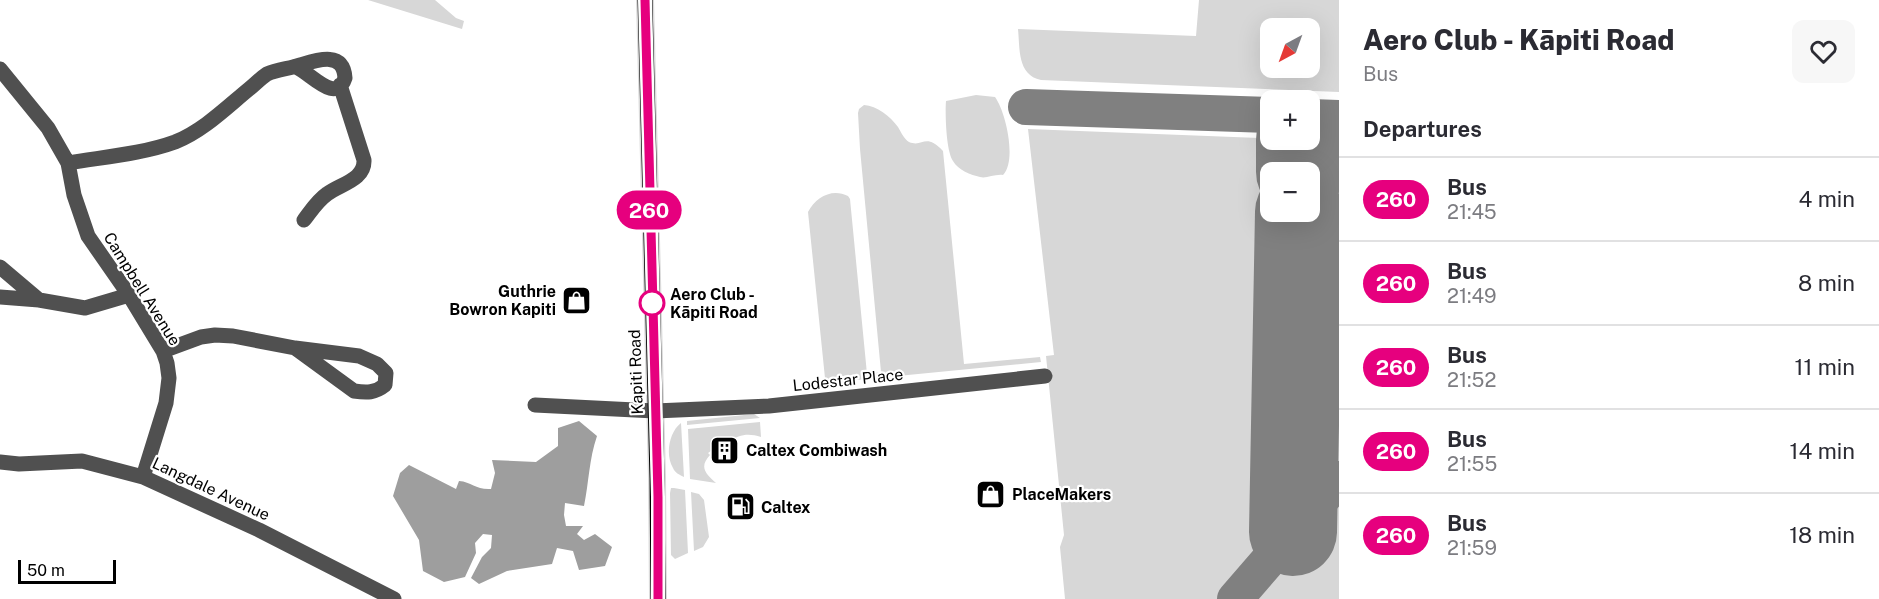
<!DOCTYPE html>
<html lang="en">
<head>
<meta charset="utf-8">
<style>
	body { margin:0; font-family:"Public Sans",sans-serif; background:#f7f7f7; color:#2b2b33; height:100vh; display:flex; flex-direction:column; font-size:22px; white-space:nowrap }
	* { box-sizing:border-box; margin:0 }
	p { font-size:20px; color:#7c7c81 }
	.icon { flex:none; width:33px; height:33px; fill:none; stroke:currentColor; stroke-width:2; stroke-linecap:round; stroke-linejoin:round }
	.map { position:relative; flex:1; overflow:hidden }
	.drawer { display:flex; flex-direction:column; background:#fff; width:540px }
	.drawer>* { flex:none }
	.badge { padding:0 12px; border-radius:20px; font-size:21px; line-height:39px }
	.needle { width:39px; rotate:221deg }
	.fabs { position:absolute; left:1260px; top:18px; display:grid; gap:12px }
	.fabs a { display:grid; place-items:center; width:60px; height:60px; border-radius:12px; background:#fff; box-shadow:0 6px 24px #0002; font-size:30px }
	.scale { position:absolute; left:18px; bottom:15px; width:98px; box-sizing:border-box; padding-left:6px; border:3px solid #000; border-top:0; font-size:16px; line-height:21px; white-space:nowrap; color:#000; -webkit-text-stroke:4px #fff; paint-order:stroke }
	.map>.badge { position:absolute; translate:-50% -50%; box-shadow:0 0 0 3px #fff }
	h2 { padding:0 24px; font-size:22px; line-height:54px }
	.round { display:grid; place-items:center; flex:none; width:63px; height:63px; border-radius:12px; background:#f7f7f7 }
	.head { display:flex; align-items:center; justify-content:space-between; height:102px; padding:0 24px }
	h1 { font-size:28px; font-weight:800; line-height:45px }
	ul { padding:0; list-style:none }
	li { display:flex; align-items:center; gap:18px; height:84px; padding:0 24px; border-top:2px solid #e1e1e2 }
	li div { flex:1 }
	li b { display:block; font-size:22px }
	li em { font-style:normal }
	li .badge { min-width:66px; font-weight:700; text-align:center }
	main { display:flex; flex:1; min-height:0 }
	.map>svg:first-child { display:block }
	.green { fill:#d7d7d7; fill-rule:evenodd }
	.water { fill:#9e9e9e }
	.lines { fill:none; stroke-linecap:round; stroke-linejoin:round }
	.taxiway { stroke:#808080; stroke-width:36 }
	.runway { stroke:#808080; stroke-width:88 }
	.major-casing { stroke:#dbdbdb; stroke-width:18 }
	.minor { stroke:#505050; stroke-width:15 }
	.major { stroke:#000; stroke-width:15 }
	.line-casing { stroke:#fff; stroke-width:14 }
	.line { stroke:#e6007e; stroke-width:9 }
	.stop-dot { fill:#fff; stroke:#e6007e; stroke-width:3 }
	.labels { text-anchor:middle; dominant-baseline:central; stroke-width:4.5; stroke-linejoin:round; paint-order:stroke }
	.street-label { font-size:16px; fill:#000; stroke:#fff }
	.poi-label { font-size:16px; font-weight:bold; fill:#000; stroke:#fff; text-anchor:start }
	.stop-label { font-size:16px; font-weight:bold; fill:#000; stroke:#fff; text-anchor:start }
</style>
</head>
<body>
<main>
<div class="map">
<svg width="1339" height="599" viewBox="0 0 1339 599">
	<rect width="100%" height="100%" fill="#fff"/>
	<path class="green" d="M 368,0 L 435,0 L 456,18 L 464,21 L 462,29 Z
		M 1199,0 L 1339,0 L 1339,92 L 1041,80 C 1017,75 1020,48 1018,29 L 1196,36 ZM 1270,28 L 1310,28 L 1310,68 L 1270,68 Z
		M 976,95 L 995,97 C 1006,112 1017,161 1003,175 C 994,174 986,179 980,177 C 971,175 958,170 953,161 C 946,151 945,113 946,101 Z
		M 864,105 C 877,106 890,116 898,127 C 901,132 904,139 909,142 C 923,148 925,132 943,151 L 964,364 L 1040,357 L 1041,362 L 836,382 L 825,378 L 808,212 C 816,197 832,188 848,196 L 850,199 L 867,374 L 881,372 L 860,149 L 858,113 L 859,109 Z
		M 1028,129 L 1339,141 L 1339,599 L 1065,599 L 1060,547 L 1064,535 L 1046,356 L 1054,355 ZM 1270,172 L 1310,172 L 1310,212 L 1270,212 Z
		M 754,414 L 760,418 L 687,425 L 687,421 Z
		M 760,422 L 761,437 C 749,433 739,434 729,442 L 727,440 L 708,453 L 710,455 C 698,468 707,474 716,483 L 690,479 L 688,429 Z
		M 681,423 L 684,477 C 680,475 675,473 673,468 C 665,455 669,432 681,423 Z
		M 674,488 L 685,490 L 688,553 L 675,559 L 671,555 L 670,493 L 671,488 Z
		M 691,492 L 699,494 L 704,500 L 709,537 L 703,547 L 694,551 Z"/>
	<path class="water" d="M 579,421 L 597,436 C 589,459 589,482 584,506 L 565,503 L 564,515 L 566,526 L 583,526 L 577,534 L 584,540 L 595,534 L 612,547 L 605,566 L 579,570 L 573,551 L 557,548 L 552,564 L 507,571 L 479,584 L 471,578 L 482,557 L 491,548 L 492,535 L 483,534 L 475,543 L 476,553 L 465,577 L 444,582 L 423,571 L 419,540 L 393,496 L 400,473 L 409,465 L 456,489 L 459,481 C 472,482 476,490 491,489 L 495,473 L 492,460 L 536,462 L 558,446 L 558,428 Z"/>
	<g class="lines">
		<path class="taxiway" d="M 1026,107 L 1270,115
			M 1310,117 L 1339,118
			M 1235,599 L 1339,479"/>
		<path class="runway" d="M 1300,172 L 1300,140
			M 1293,532 L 1299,212"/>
		<defs>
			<path id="major" d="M 645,0 L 657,478 L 658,599"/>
		</defs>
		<use href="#major" class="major-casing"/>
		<path class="minor" d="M 0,69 L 48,128 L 68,163 L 74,195 L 88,236 L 129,295 L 163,351 L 167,363 L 169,378 L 166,403 L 143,477
			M 68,163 C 103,157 142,154 175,142 C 203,131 227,107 249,89 C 255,84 261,78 267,74 C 275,70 285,69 293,67 C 310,63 343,47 345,78 C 336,105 311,73 296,67
			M 304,220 C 311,211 317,201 327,194 C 340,184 365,180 364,160 L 340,85
			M 0,267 L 39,300
			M 0,297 L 39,300 L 85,308 L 129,295
			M 163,351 L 201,337 L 215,335 L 233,336 L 295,348 L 359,356 L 377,364 L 386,373 L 385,385 C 375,393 367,393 354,391 L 295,348
			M 535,405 L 655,411 L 769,406 L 1045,376
			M 0,462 L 19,464 L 82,461 L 143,477 L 259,530 L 394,599"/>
		<use href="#major" class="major"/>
	</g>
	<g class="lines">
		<defs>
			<path id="line" d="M 645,0 L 658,497 L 658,599"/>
		</defs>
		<use href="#line" class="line-casing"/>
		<use href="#line" class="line"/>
	</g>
	<defs>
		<symbol id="shop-square" viewBox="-11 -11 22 22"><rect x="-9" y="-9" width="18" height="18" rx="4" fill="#000" stroke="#fff"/><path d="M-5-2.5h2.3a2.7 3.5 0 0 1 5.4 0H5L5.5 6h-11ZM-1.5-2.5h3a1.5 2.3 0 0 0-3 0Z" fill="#fff"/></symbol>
		<symbol id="building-square" viewBox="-11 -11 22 22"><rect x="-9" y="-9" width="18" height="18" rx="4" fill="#000" stroke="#fff"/><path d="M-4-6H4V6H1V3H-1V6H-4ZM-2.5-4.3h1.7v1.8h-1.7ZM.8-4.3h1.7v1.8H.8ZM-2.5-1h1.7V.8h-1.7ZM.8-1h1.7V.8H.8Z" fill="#fff"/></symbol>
		<symbol id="fuel-square" viewBox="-11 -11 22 22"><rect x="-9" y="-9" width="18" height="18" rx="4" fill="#000" stroke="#fff"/><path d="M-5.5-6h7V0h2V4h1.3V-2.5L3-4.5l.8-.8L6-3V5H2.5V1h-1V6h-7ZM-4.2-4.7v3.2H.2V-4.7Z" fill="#fff"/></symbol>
	</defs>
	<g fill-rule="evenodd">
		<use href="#shop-square" x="560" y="284" width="33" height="33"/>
		<use href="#building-square" x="708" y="434" width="33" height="33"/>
		<use href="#shop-square" x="974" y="478" width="33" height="33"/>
		<use href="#fuel-square" x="724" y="490" width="33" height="33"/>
	</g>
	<circle class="stop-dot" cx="652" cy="303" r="12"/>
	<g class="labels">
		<g class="street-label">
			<text transform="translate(142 289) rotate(58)">Campbell Avenue</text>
			<text transform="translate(636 372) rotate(-92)">Kapiti Road</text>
			<text transform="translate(848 380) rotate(-6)">Lodestar Place</text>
			<text transform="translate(211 489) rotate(25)">Langdale Avenue</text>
		</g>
		<g class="poi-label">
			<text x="556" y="291" text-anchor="end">Guthrie<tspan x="556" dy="18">Bowron Kapiti</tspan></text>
			<text x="746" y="450">Caltex Combiwash</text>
			<text x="1012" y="494">PlaceMakers</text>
			<text x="761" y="507">Caltex</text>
		</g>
		<g class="stop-label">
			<text x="670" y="294">Aero Club -<tspan x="670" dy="18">Kāpiti Road</tspan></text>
		</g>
	</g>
</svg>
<div class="fabs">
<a><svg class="needle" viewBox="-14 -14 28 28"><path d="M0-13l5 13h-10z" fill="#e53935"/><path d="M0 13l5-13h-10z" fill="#7c7c81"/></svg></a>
<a>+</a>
<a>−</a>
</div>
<div class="scale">50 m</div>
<b class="badge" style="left:649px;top:210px;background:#e6007e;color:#fff">260</b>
</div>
<section class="drawer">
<div class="head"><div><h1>Aero Club - Kāpiti Road</h1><p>Bus</p></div><a class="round"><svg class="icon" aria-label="heart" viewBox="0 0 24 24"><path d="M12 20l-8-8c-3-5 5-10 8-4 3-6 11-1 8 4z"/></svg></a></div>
<h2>Departures</h2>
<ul>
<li><span class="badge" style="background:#e6007e;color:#fff">260</span><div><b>Bus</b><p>21:45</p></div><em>4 min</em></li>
<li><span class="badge" style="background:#e6007e;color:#fff">260</span><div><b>Bus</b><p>21:49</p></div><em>8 min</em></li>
<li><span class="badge" style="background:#e6007e;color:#fff">260</span><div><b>Bus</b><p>21:52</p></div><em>11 min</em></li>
<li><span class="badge" style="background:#e6007e;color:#fff">260</span><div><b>Bus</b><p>21:55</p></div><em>14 min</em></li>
<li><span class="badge" style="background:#e6007e;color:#fff">260</span><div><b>Bus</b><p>21:59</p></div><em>18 min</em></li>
</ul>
</section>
</main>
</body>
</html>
